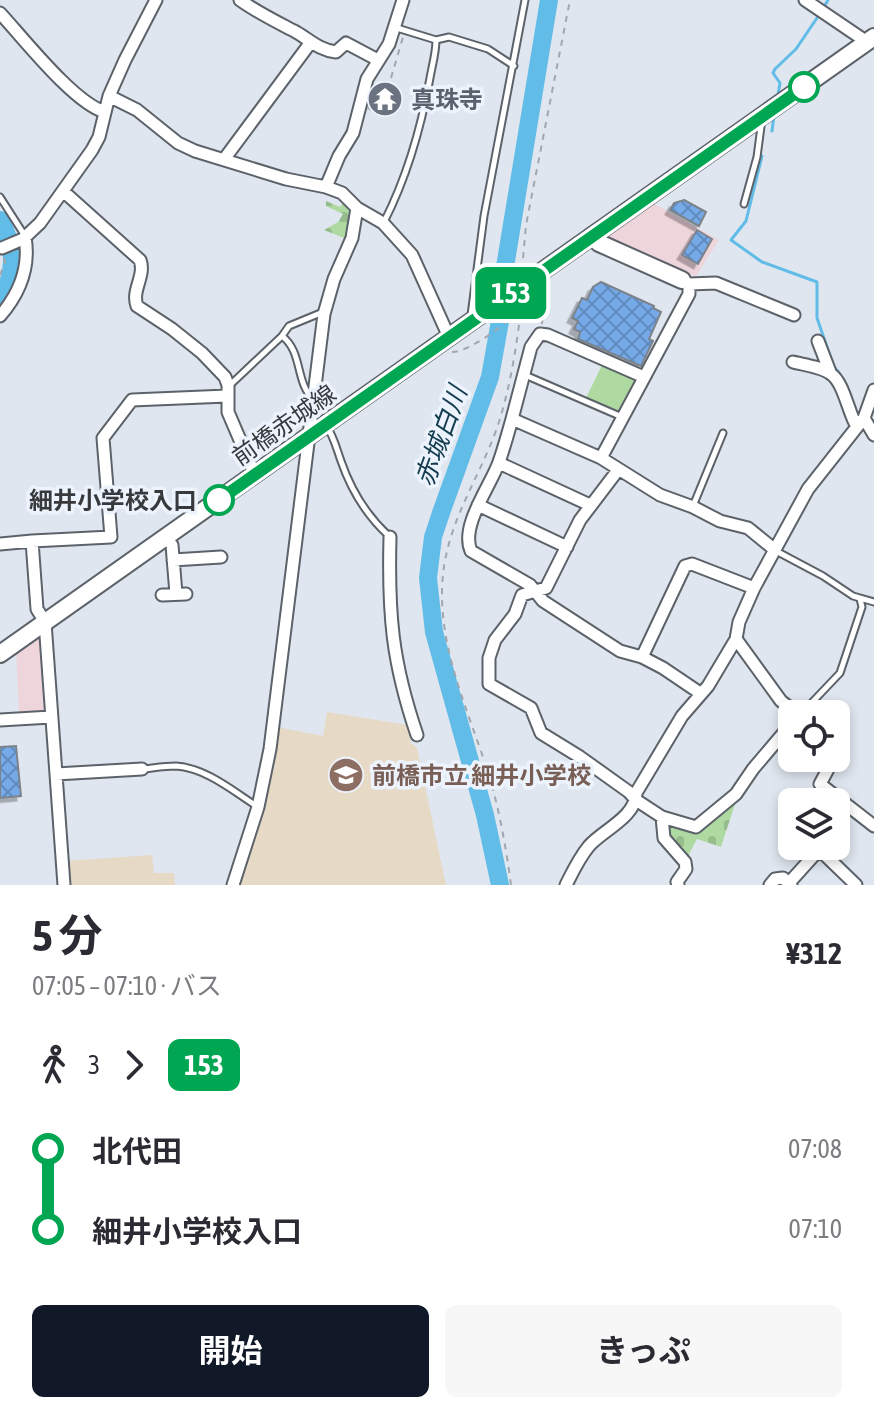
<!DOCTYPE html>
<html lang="ja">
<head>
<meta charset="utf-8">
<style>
	body { margin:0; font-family:"Asap Condensed","Noto Sans JP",sans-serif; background:#f7f7f7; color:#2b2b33; height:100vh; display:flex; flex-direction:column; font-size:30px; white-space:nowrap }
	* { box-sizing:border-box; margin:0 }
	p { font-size:26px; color:#7c7c81 }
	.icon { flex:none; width:44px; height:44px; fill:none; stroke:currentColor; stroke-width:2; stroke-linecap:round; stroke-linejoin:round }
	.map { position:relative; height:885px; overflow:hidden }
	.sheet { display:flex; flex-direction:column; background:#fff; flex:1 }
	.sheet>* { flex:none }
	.badge { padding:0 16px; border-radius:12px; font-size:28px; line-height:52px }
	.buttons { position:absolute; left:778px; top:700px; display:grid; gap:16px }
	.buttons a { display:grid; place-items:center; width:72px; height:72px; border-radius:12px; background:#fff; box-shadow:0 4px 12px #0003; font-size:40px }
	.map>.badge { position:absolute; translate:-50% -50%; box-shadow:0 0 0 4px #fff }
	.legs { display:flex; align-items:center; gap:12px; height:88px; padding:0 32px; font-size:26px }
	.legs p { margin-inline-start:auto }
	.overview { display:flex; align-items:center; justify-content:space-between; height:136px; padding:0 32px }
	h1 { font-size:44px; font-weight:700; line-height:60px }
	.action { display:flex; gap:16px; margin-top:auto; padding:16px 32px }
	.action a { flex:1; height:92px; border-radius:12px; background:#111827; color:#fff; font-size:32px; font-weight:700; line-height:92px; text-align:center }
	.action a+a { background:#f7f7f7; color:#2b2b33 }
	ul { padding:0 32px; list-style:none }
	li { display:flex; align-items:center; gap:28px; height:80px; font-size:30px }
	li i { display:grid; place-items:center; width:12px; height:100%; margin:0 10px; background:currentColor }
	li i::after { content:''; width:20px; height:20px; margin:-10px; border:6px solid; border-radius:50%; background:#fff }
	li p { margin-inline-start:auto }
	li:first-child i { background:linear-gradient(#0000 50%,currentColor 0) }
	li:last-child i { background:linear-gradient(currentColor 50%,#0000 0) }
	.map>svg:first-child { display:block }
	.commercial { fill:#eed4db }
	.education { fill:#e6dac6 }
	.cemetery { fill:url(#cemetery-stones) }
	.park { fill:#aedaa2 }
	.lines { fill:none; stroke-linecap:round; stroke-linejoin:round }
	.stream { stroke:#61bce7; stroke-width:3 }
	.river { stroke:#61bce7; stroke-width:18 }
	.building { fill:url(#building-cross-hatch); stroke:#7c838a; stroke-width:2; filter:url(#shadow) }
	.lane-casing { stroke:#5c6269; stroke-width:9 }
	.street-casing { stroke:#5c6269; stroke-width:15 }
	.secondary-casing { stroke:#5c6269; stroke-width:20 }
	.primary-casing { stroke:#5c6269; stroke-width:20 }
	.path { stroke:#a2a7ae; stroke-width:2; stroke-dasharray:6 6; stroke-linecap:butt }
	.lane { stroke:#fff; stroke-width:5 }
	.street { stroke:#fff; stroke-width:11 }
	.secondary { stroke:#fff; stroke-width:16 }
	.primary { stroke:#fff; stroke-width:16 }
	.line-1-casing { stroke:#fff; stroke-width:18 }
	.line-1 { stroke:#00a651; stroke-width:12 }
	.stop-1-dot { fill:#fff; stroke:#00a651; stroke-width:4 }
	.labels { text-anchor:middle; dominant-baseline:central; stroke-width:7; stroke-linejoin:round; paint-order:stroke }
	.worship-label { font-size:24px; font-weight:bold; fill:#5b616d; stroke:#ecf3fc; text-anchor:start }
	.street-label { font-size:24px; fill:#37393d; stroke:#ecf3fc }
	.stop-label { font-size:24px; font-weight:bold; fill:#37393d; stroke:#ecf3fc; text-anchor:end }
	.education-label { font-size:24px; font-weight:bold; fill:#785e54; stroke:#ecf3fc; text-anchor:start }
	.water-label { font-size:26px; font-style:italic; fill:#133c4e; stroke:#ecf3fc }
</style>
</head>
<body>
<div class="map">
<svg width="874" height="885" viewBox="0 0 874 885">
	<defs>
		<pattern id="cemetery-stones" width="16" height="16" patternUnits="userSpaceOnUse" patternTransform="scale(2)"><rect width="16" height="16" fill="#aedaa2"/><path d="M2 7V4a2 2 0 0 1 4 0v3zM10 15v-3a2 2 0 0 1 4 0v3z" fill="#96bc8c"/></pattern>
		<pattern id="building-cross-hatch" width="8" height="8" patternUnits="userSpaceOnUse" patternTransform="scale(2)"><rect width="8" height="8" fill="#75a9e8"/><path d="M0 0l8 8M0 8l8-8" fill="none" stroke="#618bbd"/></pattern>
		<filter id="shadow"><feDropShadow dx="-4.5" dy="4.5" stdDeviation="0" flood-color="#0004"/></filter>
	</defs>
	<rect width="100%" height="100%" fill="#dfe6ef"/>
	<path class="commercial" d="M 651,202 L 719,240 L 696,276 L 677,271 L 609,238 L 609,233 Z
		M 43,630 L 49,712 L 19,714 L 16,649 Z"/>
	<path class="education" d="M 327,712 L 408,725 L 411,743 L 417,748 L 446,885 L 236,885 L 276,727 L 323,736 Z
		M 152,855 L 154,873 L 174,873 L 175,885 L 67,885 L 65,861 Z"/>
	<path class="cemetery" d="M 345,200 L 353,212 L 349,240 L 324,230 L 338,222 L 343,214 L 326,206 L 326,201 L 340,207 Z
		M 736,801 L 721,847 L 697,839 L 687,858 L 670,841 L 665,819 L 698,829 Z"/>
	<path class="park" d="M 603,363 L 635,380 L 636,384 L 620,411 L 586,398 Z"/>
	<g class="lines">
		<path class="stream" d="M 824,7 L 828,0
			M 778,95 L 780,83 L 773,73 L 775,69 L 796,49 L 819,15
			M 772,131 L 774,116
			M 762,156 L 746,221 L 731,240 L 762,262 L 817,282 L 817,318 L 834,367 L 839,373"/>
		<path class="river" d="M 0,220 C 17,250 15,273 0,303
			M 500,885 L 485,815 L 434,632 L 428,578 L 433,537 L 442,510 L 490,377 L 502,310 L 505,267 L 549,0"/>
	</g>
	<path class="building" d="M 379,86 L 398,93 L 392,111 L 373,104 Z
		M 684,200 L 706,212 L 699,226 L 670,210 L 674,203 Z
		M 697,230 L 712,239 L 698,264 L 682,255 Z
		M 601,282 L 654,306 L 653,308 L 661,312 L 649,339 L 653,341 L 641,366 L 578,339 L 580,332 L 574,329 L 578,321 L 572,318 L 582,298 L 587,300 L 593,287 Z
		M 16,746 L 21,796 L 0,798 L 0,747 Z"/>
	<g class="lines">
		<defs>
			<path id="lane" d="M 397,28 L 436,40 L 449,37 L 488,49 L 514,66
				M 0,197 L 25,236
				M 744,204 L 757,157 L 762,119
				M 384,222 C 407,177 421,128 430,78 C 432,66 436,53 436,40
				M 471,315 L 484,216 L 525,0
				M 282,336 C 303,352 295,382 313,399
				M 525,375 L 622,417
				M 229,386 L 282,336 L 289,326 L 323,312
				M 326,425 C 334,437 336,447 341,461 C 351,490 366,515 389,536
				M 693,506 L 723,433
				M 776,551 L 823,576 L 853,596 L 874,602
				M 801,714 L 840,673 L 862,607 L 860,599
				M 143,769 C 153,768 165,766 176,766 C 206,768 233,791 258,807"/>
			<path id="street" d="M 240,0 C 258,13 277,22 296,32 C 310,40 319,50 336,52 L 346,43 L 378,60
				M 805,0 L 867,42
				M 0,13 C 24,39 74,103 105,112
				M 109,96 L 137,110 L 178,143 L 195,151 L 286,179 L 326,187 L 342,193 L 357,208 L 352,238 L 334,279 L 324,314 L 270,749 L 258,807 L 233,885
				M 225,158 L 311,42
				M 326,187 L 339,156 L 353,133 L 367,79 L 389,44 L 403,0
				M 63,191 L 140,260 C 146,276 131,290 137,306 L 172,329 L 202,353 L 225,377 L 228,385 L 228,412 L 255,475
				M 357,208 L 383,223 L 412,255 L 449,337
				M 2,248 L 23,239 L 40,223 L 92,150 L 99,137 L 109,96 L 125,60 L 156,0
				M 689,284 L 716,283 L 794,315
				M 0,316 C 20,293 30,266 25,237
				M 818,341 L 830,372
				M 793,362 C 805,365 822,367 831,374 C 844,383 848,412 857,427
				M 644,377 L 548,335 L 540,334 L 531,347 L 512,419 L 601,458 L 660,495 L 693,507 L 720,521 L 748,528 L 775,550
				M 864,418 L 874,435
				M 512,419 C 508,433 504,448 499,462 C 490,487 460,526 471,551 L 530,585 L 543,601 L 620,651 L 642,657 L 663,668 L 700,693
				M 601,458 L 689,294 L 689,284 L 682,280
				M 499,463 L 590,505
				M 618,470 L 580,520 L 546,588 L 522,595 L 515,614 L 495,640 L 489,658 L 489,684 L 531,708 L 541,733 L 580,757 L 629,792 L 636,800 L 662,817 L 696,827 L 736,794 L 753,769 L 792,723
				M 478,505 L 567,547
				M 165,537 L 172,545 L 176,594
				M 390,537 C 388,614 392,662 417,735
				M 32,541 L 111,537 L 103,438 L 132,400 L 227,396
				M 0,544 L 32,541 L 37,609 L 45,622 L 64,885
				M 173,560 L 221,557
				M 162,595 L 186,594
				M 736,639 L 781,701 L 798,714
				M 642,657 L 685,566 L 692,564 L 754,588
				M 0,720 L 51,717
				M 834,758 L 820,784 L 874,826
				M 56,774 L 142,769
				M 662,817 L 664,838 L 685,862 L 686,869 L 677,882 L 678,885
				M 789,883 L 816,853 L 824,854 L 856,885
				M 566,885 C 573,871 579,858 589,846 C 603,830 636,817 636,793 L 682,716 L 708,686 L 736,639 L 739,622 L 754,588 L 808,489 L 864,418 L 874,390
				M 770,885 L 775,879 L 783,878 L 791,885"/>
			<path id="secondary" d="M 592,236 L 599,243 L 682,280"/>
			<path id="primary" d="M 0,654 L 874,37"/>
		</defs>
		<use href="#lane" class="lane-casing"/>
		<use href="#street" class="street-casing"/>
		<use href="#secondary" class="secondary-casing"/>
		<use href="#primary" class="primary-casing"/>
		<path class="path" d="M 391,78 L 403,37
			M 522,270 L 526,225 L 570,0
			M 0,275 L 5,263 L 4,258
			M 542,324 L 545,287
			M 452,352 C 469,353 522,314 529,298
			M 511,885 C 506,847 499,808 488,772 C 469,713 441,654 442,591 C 443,526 478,483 498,425 C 511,385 517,343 522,301"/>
		<use href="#lane" class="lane"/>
		<use href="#street" class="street"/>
		<use href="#secondary" class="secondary"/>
		<use href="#primary" class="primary"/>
	</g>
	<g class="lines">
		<defs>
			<path id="line-1" d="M 219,500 L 804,87"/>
		</defs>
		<use href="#line-1" class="line-1-casing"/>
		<use href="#line-1" class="line-1"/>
	</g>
	<defs>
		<symbol id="temple-disc" viewBox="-11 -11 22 22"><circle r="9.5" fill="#6b7280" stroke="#ecf3fc"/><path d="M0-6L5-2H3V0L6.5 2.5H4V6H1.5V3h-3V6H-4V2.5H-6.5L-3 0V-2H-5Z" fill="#fff"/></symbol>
		<symbol id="school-disc" viewBox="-11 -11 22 22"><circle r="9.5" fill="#8d6e63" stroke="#ecf3fc"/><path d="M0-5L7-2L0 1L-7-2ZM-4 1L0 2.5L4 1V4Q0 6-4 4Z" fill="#fff"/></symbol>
	</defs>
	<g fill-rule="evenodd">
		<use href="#temple-disc" x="365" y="79" width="40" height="40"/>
		<use href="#school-disc" x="326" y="755" width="40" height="40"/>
	</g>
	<g class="stop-1-dot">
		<circle cx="804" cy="87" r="14"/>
		<circle cx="219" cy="500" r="14"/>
	</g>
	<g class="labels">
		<g class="worship-label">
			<text x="411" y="99">真珠寺</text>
		</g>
		<g class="street-label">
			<text transform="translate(284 425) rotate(-35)">前橋赤城線</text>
		</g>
		<g class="stop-label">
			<text x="197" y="500">細井小学校入口</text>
		</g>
		<g class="education-label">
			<text x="372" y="775">前橋市立 細井小学校</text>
		</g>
		<g class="water-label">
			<text transform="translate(441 436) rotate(-70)">赤城白川</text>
		</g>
	</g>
</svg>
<div class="buttons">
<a><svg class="icon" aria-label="locate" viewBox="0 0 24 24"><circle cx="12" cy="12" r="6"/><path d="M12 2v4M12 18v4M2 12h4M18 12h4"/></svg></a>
<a><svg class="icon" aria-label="layers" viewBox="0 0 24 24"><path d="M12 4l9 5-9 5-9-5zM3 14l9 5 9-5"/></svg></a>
</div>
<b class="badge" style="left:511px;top:293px;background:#00a651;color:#fff">153</b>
</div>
<section class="sheet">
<div class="overview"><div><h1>5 分</h1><p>07:05 – 07:10 · バス</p></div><b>¥312</b></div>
<div class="legs"><svg class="icon" aria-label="walk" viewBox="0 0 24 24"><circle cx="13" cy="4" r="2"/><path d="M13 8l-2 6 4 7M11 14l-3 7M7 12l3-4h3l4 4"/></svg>3<svg class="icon" aria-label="forward" viewBox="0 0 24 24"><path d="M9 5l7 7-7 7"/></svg><b class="badge" style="background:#00a651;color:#fff">153</b></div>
<ul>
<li><i style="color:#00a651"></i><b>北代田</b><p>07:08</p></li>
<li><i style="color:#00a651"></i><b>細井小学校入口</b><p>07:10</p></li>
</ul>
<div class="action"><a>開始</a><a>きっぷ</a></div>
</section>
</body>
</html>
